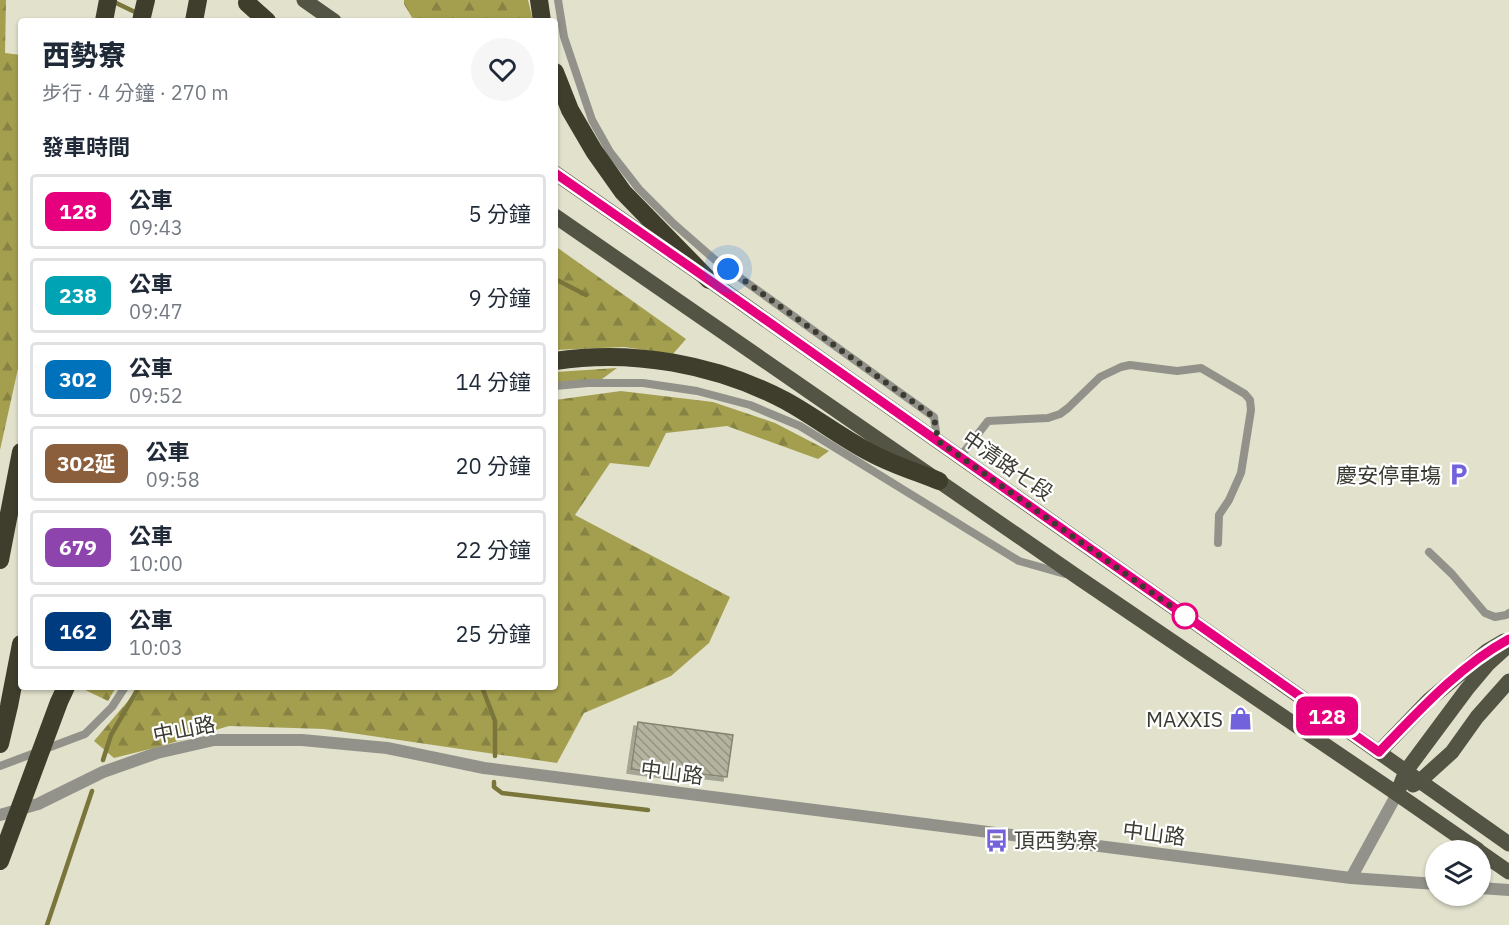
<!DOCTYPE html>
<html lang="zh-TW">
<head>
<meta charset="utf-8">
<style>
	body { margin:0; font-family:"IBM Plex Sans","Noto Sans TC",sans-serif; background:#f6f6f7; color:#1f2937; height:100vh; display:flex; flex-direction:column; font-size:22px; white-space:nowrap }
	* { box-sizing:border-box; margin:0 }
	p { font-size:20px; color:#747a83 }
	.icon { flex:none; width:33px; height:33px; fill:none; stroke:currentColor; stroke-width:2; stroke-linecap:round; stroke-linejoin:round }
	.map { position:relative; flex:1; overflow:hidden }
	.drawer { position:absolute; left:18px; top:18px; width:540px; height:672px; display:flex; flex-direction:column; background:#fff; border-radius:6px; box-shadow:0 2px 4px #0004 }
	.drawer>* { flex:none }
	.badge { padding:0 12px; border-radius:9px; font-size:21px; line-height:39px }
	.fabs { position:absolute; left:1425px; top:840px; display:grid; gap:12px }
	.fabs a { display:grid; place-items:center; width:66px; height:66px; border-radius:50%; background:#fff; box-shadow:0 2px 4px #0004; font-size:30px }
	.you { position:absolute; width:30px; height:30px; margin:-15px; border:4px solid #fff; border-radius:50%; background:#1a73e8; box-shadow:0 0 0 9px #1a73e833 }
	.map>.badge { position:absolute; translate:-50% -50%; box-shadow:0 0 0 3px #fff }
	h2 { padding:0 24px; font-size:22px; line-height:54px }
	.round { display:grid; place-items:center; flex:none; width:63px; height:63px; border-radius:32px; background:#f6f6f7 }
	.overview { display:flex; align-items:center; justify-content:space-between; height:102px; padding:0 24px }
	h1 { font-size:28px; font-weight:800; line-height:45px }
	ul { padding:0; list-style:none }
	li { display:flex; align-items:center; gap:18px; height:75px; margin:0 12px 9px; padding:0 12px; border:3px solid #e0e1e3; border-radius:6px }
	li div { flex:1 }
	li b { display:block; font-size:22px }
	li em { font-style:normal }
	li .badge { min-width:66px; font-weight:700; text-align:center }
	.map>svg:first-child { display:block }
	.forest { fill:url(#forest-firs) }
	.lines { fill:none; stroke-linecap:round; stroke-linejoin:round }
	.stream { stroke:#7a763b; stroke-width:4.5 }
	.building { fill:url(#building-back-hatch); stroke:#868572; stroke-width:1.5; filter:url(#shadow) }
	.service { stroke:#93928a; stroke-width:8 }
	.tertiary { stroke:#93928a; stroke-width:12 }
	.primary { stroke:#545445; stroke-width:15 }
	.motorway { stroke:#3f3e2d; stroke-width:18 }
	.motorway-bridge { stroke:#3f3e2d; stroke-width:18 }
	.line-casing { stroke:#fff; stroke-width:14 }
	.line { stroke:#e6007e; stroke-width:9 }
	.walk { stroke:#3b3b32; stroke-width:6; stroke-dasharray:0 10.8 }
	.stop-dot { fill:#fff; stroke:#e6007e; stroke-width:3 }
	.labels { text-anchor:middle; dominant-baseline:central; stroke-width:4.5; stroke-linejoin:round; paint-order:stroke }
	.street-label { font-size:21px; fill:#3b3b32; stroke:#fff }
	.poi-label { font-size:21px; fill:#3b3b32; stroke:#fff; text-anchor:end }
</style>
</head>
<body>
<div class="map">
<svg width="1509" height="925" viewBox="0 0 1509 925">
	<defs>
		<pattern id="forest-firs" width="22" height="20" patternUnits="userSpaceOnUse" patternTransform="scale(1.5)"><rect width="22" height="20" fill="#a49f4f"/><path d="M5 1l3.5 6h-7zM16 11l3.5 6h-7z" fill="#878342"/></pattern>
		<pattern id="building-back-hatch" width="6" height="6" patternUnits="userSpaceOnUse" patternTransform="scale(1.5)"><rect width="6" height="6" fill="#b4b39f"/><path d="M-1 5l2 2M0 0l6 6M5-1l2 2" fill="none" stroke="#949382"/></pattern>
		<filter id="shadow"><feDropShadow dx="-4" dy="4" stdDeviation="0" flood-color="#0004"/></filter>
	</defs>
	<rect width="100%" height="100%" fill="#e1e1cc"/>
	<path class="forest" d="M 0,0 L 6,0 L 5,53 L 21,55 L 21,355 L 0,450 Z
		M 404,0 L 528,0 L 533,21 L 414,21 L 404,4 Z
		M 555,246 L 686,339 L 673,354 L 624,347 L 555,350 Z
		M 617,368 L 602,379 L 555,387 L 555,372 Z
		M 621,391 L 713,402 L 775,423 L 829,451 L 818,459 L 727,426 L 666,433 L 649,467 L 610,463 L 575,515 L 730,597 L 709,643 L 671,676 L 584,713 L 557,763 L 324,729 L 229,726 L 158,747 L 114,758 L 94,741 L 133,695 L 138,687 L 555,687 L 555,400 Z
		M 79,687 L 116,687 L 108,701 Z"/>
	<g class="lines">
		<path class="stream" d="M 112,1 L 137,13
			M 555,279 L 586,295
			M 482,687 L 495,721 L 495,756
			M 103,760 L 111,735 L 139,687
			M 494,782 L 494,787 L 502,793 L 648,810
			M 47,925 L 92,791"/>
	</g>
	<path class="building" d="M 638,722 L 733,735 L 727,777 L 702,774 L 701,779 L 631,769 Z"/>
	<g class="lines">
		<path class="service" d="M 558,0 L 564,37 L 592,120 L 610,152 L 639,189 L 674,224 L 714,259 L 934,417 L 937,440
			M 555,386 L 588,383 L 643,383 L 697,391 L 750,405 L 800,426 L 1019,561 L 1065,574
			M 960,457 L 988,421 L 1048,418 L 1060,414 L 1068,408 L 1100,377 L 1121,367 L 1130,365 L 1177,371 L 1201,368 L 1245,394 L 1250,400 L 1251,410 L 1241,473 L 1229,500 L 1219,515 L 1218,543
			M 1429,552 L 1452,574 L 1485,613 L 1495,617 L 1506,615 L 1509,613
			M 0,766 L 85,734 L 112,707 L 125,687"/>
		<path class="tertiary" d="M 0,815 L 38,804 L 103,772 L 157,753 L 214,740 L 302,740 L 387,748 L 484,768 L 1351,878 L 1436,884
			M 1351,878 L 1397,794
			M 1480,888 L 1509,890"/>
		<path class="primary" d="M 304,0 L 334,21
			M 555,173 L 709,280 L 1509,844
			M 555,216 L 1079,578 L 1390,789 L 1478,850
			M 1379,752 L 1429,700 L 1487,651 L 1504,641
			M 1413,785 L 1420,781 L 1452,752 L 1477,717 L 1509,681
			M 1397,794 L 1406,771 L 1467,689 L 1488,664 L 1509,645
			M 1480,852 L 1509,872"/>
		<path class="motorway" d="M 539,0 L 542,21
			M 247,3 L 267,21
			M 104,21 L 108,0
			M 141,21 L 146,0
			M 194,21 L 198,0
			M 555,72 L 570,110 L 594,151 L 623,192 L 709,280
			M 555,361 C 632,349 716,364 786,401 C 815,417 842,438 871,453 C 893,465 917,472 939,481
			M 0,560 L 21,452
			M 0,744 L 9,706 L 21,644"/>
		<path class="motorway-bridge" d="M 0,861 L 59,702 L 66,687"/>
	</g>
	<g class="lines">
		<defs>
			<path id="line" d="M 555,173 L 709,280 L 1379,752 C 1418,712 1459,666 1509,639"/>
		</defs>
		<use href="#line" class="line-casing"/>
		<use href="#line" class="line"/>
		<path class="walk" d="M 728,269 L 934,417 L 938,441 L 1185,616"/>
	</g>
	<defs>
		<symbol id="parking-bare" viewBox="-9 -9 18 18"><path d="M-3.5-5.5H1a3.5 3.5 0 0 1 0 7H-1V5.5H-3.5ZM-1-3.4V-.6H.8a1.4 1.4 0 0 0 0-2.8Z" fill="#7262dc" stroke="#fff" stroke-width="2.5" paint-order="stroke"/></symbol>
		<symbol id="shop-bare" viewBox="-9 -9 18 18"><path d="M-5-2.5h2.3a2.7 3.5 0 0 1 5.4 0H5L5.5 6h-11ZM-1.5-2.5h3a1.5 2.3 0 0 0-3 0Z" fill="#7262dc" stroke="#fff" stroke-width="2.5" paint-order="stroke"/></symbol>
		<symbol id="bus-bare" viewBox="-9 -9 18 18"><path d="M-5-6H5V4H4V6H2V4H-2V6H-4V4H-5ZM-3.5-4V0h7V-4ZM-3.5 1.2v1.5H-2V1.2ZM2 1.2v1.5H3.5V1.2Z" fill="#7262dc" stroke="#fff" stroke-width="2.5" paint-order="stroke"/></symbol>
	</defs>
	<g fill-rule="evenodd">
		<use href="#parking-bare" x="1442" y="458" width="33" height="33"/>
		<use href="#shop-bare" x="1224" y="702" width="33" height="33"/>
		<use href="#bus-bare" x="980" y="824" width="33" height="33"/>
	</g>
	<circle class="stop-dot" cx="1185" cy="616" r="12"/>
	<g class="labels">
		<g class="street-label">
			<text transform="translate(1008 465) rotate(35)">中清路七段</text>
			<text transform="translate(184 729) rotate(-11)">中山路</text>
			<text transform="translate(672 772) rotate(7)">中山路</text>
			<text transform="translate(1154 833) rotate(7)">中山路</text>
		</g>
		<g class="poi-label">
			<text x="1441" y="475">慶安停車塲</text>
			<text x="1223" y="719">MAXXIS</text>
			<text x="1014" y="840" text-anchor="start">頂西勢寮</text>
		</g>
	</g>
</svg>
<div class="fabs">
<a><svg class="icon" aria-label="layers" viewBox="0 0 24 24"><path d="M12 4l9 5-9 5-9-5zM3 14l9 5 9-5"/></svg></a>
</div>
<div class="you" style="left:728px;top:269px"></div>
<b class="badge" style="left:1327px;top:716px;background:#e6007e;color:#fff">128</b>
<section class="drawer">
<div class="overview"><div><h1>西勢寮</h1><p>步行 · 4 分鐘 · 270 m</p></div><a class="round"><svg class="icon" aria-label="heart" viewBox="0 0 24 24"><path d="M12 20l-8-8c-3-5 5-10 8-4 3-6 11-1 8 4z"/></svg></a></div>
<h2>發車時間</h2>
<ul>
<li><span class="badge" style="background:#e6007e;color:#fff">128</span><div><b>公車</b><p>09:43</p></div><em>5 分鐘</em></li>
<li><span class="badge" style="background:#00a3b4;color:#fff">238</span><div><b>公車</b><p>09:47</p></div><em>9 分鐘</em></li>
<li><span class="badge" style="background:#0072bc;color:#fff">302</span><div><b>公車</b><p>09:52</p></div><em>14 分鐘</em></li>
<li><span class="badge" style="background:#8b5e3c;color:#fff">302延</span><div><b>公車</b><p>09:58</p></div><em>20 分鐘</em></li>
<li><span class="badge" style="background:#8e44ad;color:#fff">679</span><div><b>公車</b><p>10:00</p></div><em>22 分鐘</em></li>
<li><span class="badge" style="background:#003b80;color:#fff">162</span><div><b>公車</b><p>10:03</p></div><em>25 分鐘</em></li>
</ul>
</section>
</div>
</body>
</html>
